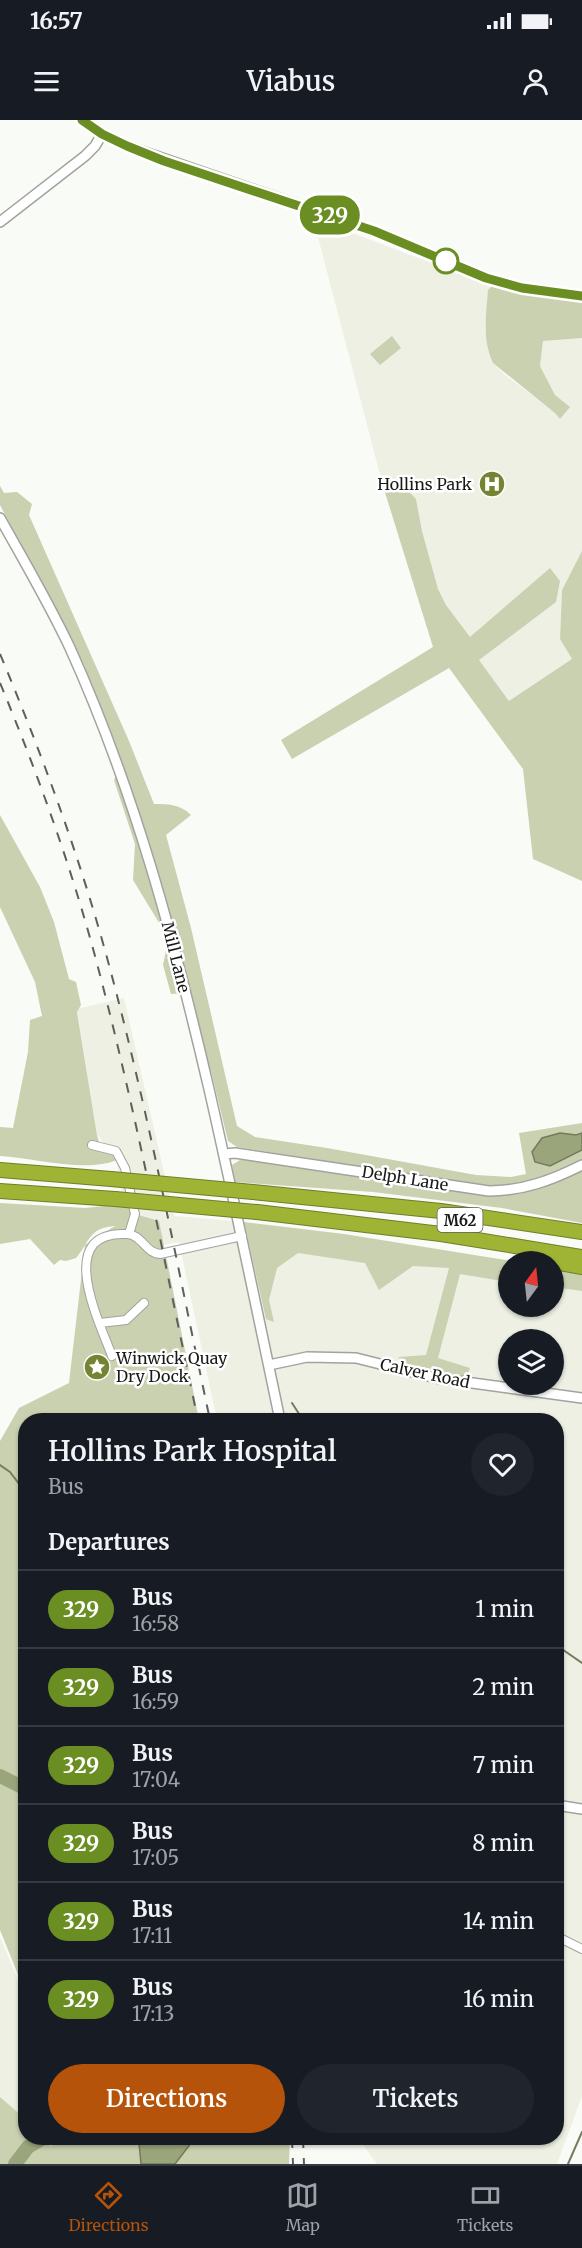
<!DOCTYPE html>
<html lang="en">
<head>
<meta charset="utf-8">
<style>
	body { margin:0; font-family:Merriweather,serif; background:#20242c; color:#f1f3f6; height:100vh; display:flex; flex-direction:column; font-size:22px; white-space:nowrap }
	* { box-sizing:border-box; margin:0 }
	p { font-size:20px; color:#9ea1a6 }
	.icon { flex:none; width:33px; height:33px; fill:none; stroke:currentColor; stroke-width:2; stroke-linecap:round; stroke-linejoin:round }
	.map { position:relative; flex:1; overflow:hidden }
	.panel { position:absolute; left:18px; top:1293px; width:546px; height:732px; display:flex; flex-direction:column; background:#171b24; border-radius:24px; box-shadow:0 2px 4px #0004 }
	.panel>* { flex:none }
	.badge { padding:0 12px; border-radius:20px; font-size:21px; line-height:39px }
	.needle { width:39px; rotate:15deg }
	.fabs { position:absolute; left:498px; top:1131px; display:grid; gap:12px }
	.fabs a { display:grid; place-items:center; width:66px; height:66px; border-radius:50%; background:#171b24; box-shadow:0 2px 4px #0004; font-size:30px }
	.map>.badge { position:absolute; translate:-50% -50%; box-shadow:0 0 0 3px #fff }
	h2 { padding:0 30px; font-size:22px; line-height:54px }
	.round { display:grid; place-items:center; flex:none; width:63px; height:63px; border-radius:32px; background:#20242c }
	.overview { display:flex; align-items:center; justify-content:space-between; height:102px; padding:0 30px }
	h1 { font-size:28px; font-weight:600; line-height:45px }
	.button { display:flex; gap:12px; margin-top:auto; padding:12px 30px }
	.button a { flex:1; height:69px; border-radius:36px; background:#b45309; color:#fff; font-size:24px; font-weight:600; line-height:69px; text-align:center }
	.button a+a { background:#20242c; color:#f1f3f6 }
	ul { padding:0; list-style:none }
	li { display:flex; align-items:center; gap:18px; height:78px; padding:0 30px; border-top:2px solid #363941 }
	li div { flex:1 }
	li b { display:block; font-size:22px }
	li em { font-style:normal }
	li .badge { min-width:66px; font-weight:700; text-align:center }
	.status { display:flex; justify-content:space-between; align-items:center; height:42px; padding:0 30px; background:#171b24; direction:ltr }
	.status svg { height:16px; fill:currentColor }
	header { display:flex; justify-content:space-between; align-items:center; height:78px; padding:0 30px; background:#171b24; font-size:27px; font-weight:600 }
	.tab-bar { display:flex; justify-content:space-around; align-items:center; height:84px; border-top:2px solid #363941; background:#171b24; font-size:16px; color:#9ea1a6 }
	.tab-bar a { display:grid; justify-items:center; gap:3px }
	.tab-bar .on { color:#b45309 }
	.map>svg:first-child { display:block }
	.built { fill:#edf0e3; fill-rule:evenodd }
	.green { fill:#c9d1b1 }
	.water { fill:#9ba57b; stroke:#747b5d; stroke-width:1.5 }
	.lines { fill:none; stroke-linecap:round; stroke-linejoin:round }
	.stream { stroke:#747b5d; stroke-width:2 }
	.river { stroke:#9ba57b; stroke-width:14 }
	.minor-casing { stroke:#a1a39e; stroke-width:10 }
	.tertiary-casing { stroke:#a1a39e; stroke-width:12 }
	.motorway-casing { stroke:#707e2a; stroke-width:16 }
	.minor { stroke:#fff; stroke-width:8 }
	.tertiary { stroke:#fff; stroke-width:9 }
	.motorway { stroke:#9fb434; stroke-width:14 }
	.rail { stroke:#5e605d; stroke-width:2; stroke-dasharray:10 10; stroke-linecap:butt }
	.motorway-bridge-casing { stroke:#707e2a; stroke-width:16; stroke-linecap:butt }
	.motorway-bridge { stroke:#9fb434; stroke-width:14 }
	.line-casing { stroke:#fff; stroke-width:14 }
	.line { stroke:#6b8e23; stroke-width:9 }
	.stop-dot { fill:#fff; stroke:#6b8e23; stroke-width:3 }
	.labels { text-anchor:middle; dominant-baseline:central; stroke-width:5; stroke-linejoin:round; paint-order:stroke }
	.shield { fill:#fff; stroke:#5e5f5d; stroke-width:1.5 }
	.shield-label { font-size:15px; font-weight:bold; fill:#191a18 }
	.poi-label { font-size:16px; fill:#191a18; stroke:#fff; text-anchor:end }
	.street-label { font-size:16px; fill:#191a18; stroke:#fff }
</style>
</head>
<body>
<div class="status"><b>16:57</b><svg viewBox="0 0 49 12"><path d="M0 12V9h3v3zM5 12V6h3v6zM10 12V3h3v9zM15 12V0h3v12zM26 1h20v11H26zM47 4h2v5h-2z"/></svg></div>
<header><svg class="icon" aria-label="menu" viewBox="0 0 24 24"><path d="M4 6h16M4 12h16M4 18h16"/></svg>Viabus<svg class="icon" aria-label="person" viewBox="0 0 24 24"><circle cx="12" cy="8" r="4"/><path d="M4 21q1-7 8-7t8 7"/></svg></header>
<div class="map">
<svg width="582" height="2044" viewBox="0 0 582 2044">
	<rect width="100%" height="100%" fill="#f9fbf6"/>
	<path class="built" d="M 313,98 L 492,166 L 488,170 L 485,208 L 489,234 L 493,243 L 504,254 L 556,293 L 560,299 L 555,275 L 540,246 L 543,221 L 582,218 L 582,431 L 562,470 L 560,519 L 582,555 L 545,630 L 479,540 L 470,517 L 446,485 L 438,469 L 422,411 L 416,379 L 401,363 L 383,366 Z
		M 124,878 L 174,1096 L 233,1101 L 237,1121 L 251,1118 L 508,1148 L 508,1186 L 554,1186 L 554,1157 L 582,1162 L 582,1976 L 557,2044 L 377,2044 L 358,2018 L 556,2018 L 556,1300 L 217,1300 L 179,1122 L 152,1127 L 128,1110 L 117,1044 L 97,1014 L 77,889 ZM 508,1220 L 554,1220 L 554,1264 L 508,1264 Z
		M 0,1817 L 25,1877 L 26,1994 L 21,2001 L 0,1981 Z"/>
	<path class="green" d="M 492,166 L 509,171 L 582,182 L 582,218 L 543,221 L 540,246 L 555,275 L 570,287 L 560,299 L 555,293 L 493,243 C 482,220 486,195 488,170 Z
		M 392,216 L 401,228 L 380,245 L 370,234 Z
		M 401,363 L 416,379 L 422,411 L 438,469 L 446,485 L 470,517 L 550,448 L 560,461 L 556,482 L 479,540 L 509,581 L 572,539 L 560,519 L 562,470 L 582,431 L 582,761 L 533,739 L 523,649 L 449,548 L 292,639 L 281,620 L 433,527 L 383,366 Z
		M 0,366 L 4,373 L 17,372 L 32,384 L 29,395 L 129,621 L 154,684 C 168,684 180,684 191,695 L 166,715 L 191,808 L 237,1006 L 255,1017 L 327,1028 L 476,1055 L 511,1057 L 526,1054 L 519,1013 L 582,1003 L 582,1103 L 502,1088 L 373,1072 L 235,1062 L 232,1045 L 240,1040 L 266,1041 L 491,1075 L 519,1074 L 547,1065 L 536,1059 L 508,1066 L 470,1064 L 237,1027 L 228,1021 L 211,951 L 197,933 L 184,873 L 171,874 L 163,845 L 166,831 L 161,806 L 133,760 L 135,724 L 114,660 L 121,642 L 84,545 L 0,385 Z
		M 0,695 L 40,767 L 54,802 L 69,859 L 76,862 L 81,885 L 77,892 L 97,1015 L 100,1025 L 111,1027 L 117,1040 C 87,1053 34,1038 0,1036 L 0,1007 L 13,1008 L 28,932 L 30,900 L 42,896 L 35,862 L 0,787 Z
		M 0,1083 L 85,1088 L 105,1086 L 130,1087 L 135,1094 L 159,1101 L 199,1300 L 26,1300 L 25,1665 L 1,1653 L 25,1670 L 25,1872 L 0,1810 L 0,1321 L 19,1288 L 69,1263 L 85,1125 L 115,1106 C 88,1108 90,1122 76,1138 L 66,1141 L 60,1140 L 54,1145 L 30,1119 L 0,1124 Z
		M 244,1102 L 344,1114 L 511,1141 L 508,1142 L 508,1162 L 460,1154 L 438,1238 L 470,1248 L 467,1257 L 399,1242 L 399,1237 L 426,1235 L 449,1148 L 413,1146 L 379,1170 L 365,1143 L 298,1133 L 277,1148 L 269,1180 L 274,1202 L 266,1199 Z
		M 554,1149 L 582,1155 L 582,1171 L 554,1167 Z
		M 0,1977 L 23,1997 L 18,1988 L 25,1979 L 26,2018 L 31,2018 L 9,2044 L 0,2044 Z
		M 64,2018 L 290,2018 L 289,2044 L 20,2044 C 26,2032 35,2027 46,2021 L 51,2026 Z"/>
	<path class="water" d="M 560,1013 L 576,1015 L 582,1013 L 582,1030 L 550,1046 L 535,1042 L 532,1032 L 542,1018 Z
		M 142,2018 L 195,2018 L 175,2044 L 141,2044 L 139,2023 Z"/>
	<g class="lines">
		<path class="stream" d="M 292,1283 L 303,1300
			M 0,1345 L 10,1352 L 26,1373
			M 556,1525 L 582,1543
			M 568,2044 L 582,2012"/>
		<path class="river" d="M 0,1656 L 26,1669
			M 15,2044 L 28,2027 L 43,2018"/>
		<defs>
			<path id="minor" d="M 92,1025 L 116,1031 L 125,1048 L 135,1094 L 129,1114
				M 100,1203 L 126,1200 L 144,1183
				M 112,1236 C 99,1201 54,1111 126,1114 C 142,1114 145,1133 160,1134 L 242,1116
				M 556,1816 L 582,1829"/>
			<path id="tertiary" d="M 82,0 L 102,14 L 127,26 L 374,111 L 486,158 L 522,168 L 582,176
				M 0,102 L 85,36 L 95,26 L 102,14
				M 0,398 C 24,441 49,483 70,528 C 134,669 174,819 209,969 C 234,1079 257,1190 280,1300
				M 224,1034 L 235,1033 L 489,1071 C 523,1071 552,1060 582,1045
				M 269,1245 L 307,1237 L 356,1238 L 436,1258 L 582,1278
				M 556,1685 L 582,1689"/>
			<path id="motorway" d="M 0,1050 L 111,1059
				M 0,1071 L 115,1079
				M 253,1072 L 441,1091 L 582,1112
				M 257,1092 L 441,1114 L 582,1137
				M 554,1142 L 582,1147"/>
		</defs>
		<use href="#minor" class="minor-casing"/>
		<use href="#tertiary" class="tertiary-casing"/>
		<use href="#motorway" class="motorway-casing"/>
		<use href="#minor" class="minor"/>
		<use href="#tertiary" class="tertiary"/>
		<use href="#motorway" class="motorway"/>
		<path class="rail" d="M 0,534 C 41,632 78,732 106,834 C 148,988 177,1145 210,1300
			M 0,563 C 37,652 70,743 95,836 C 136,990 165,1146 198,1300
			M 292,2018 L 293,2044
			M 303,2018 L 304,2044"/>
		<defs>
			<path id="motorway-bridge" d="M 111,1059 L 253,1072
				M 115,1079 L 257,1092"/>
		</defs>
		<use href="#motorway-bridge" class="motorway-bridge-casing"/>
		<use href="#motorway-bridge" class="motorway-bridge"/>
	</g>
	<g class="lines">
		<defs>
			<path id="line" d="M 82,0 L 102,14 L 127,26 L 164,41 L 374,111 L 486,158 L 522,168 L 582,176"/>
		</defs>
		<use href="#line" class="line-casing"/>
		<use href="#line" class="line"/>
	</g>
	<defs>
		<symbol id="hospital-disc" viewBox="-11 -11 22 22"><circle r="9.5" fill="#758432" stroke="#fff"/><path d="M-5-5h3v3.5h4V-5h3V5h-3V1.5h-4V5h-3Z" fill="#fff"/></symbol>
		<symbol id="sight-disc" viewBox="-11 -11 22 22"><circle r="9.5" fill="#758432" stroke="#fff"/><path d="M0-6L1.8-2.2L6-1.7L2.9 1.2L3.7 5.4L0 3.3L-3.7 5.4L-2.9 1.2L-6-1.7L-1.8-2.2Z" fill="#fff"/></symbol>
	</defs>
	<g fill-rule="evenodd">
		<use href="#hospital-disc" x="477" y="349" width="30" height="30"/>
		<use href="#sight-disc" x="82" y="1232" width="30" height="30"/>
	</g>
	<circle class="stop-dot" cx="446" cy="141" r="12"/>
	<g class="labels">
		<rect class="shield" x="437.5" y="1088" width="45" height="24" rx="4.5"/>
		<g class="shield-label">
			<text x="460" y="1100">M62</text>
		</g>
		<g class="poi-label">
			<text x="472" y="364">Hollins Park</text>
			<text x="116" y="1238" text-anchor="start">Winwick Quay<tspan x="116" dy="18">Dry Dock</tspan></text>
		</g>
		<g class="street-label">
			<text transform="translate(176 837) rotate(76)">Mill Lane</text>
			<text transform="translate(405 1058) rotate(9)">Delph Lane</text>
			<text transform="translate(425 1253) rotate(12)">Calver Road</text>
		</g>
	</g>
</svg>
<div class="fabs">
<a><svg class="needle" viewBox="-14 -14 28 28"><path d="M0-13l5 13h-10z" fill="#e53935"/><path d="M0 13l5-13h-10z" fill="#9ea1a6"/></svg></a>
<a><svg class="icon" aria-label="layers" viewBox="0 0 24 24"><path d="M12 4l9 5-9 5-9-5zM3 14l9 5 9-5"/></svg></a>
</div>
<b class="badge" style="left:330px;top:95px;background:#6b8e23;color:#fff">329</b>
<section class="panel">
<div class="overview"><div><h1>Hollins Park Hospital</h1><p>Bus</p></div><a class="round"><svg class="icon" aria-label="heart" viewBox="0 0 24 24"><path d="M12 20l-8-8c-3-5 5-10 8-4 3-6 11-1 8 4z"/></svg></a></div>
<h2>Departures</h2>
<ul>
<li><span class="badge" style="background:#6b8e23;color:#fff">329</span><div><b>Bus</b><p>16:58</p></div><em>1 min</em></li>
<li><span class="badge" style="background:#6b8e23;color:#fff">329</span><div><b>Bus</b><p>16:59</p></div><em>2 min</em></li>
<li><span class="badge" style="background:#6b8e23;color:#fff">329</span><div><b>Bus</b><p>17:04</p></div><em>7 min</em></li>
<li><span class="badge" style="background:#6b8e23;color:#fff">329</span><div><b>Bus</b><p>17:05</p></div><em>8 min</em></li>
<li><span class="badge" style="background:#6b8e23;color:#fff">329</span><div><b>Bus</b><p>17:11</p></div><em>14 min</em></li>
<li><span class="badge" style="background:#6b8e23;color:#fff">329</span><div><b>Bus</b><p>17:13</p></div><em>16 min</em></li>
</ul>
<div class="button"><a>Directions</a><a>Tickets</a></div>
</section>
</div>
<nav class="tab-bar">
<a class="on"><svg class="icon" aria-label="directions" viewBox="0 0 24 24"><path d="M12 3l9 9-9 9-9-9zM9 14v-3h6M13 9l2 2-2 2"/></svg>Directions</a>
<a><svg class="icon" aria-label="map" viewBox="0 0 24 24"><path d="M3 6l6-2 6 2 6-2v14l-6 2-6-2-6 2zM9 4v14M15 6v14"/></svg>Map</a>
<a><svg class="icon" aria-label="tickets" viewBox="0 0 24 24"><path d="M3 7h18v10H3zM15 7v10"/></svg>Tickets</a>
</nav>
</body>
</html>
